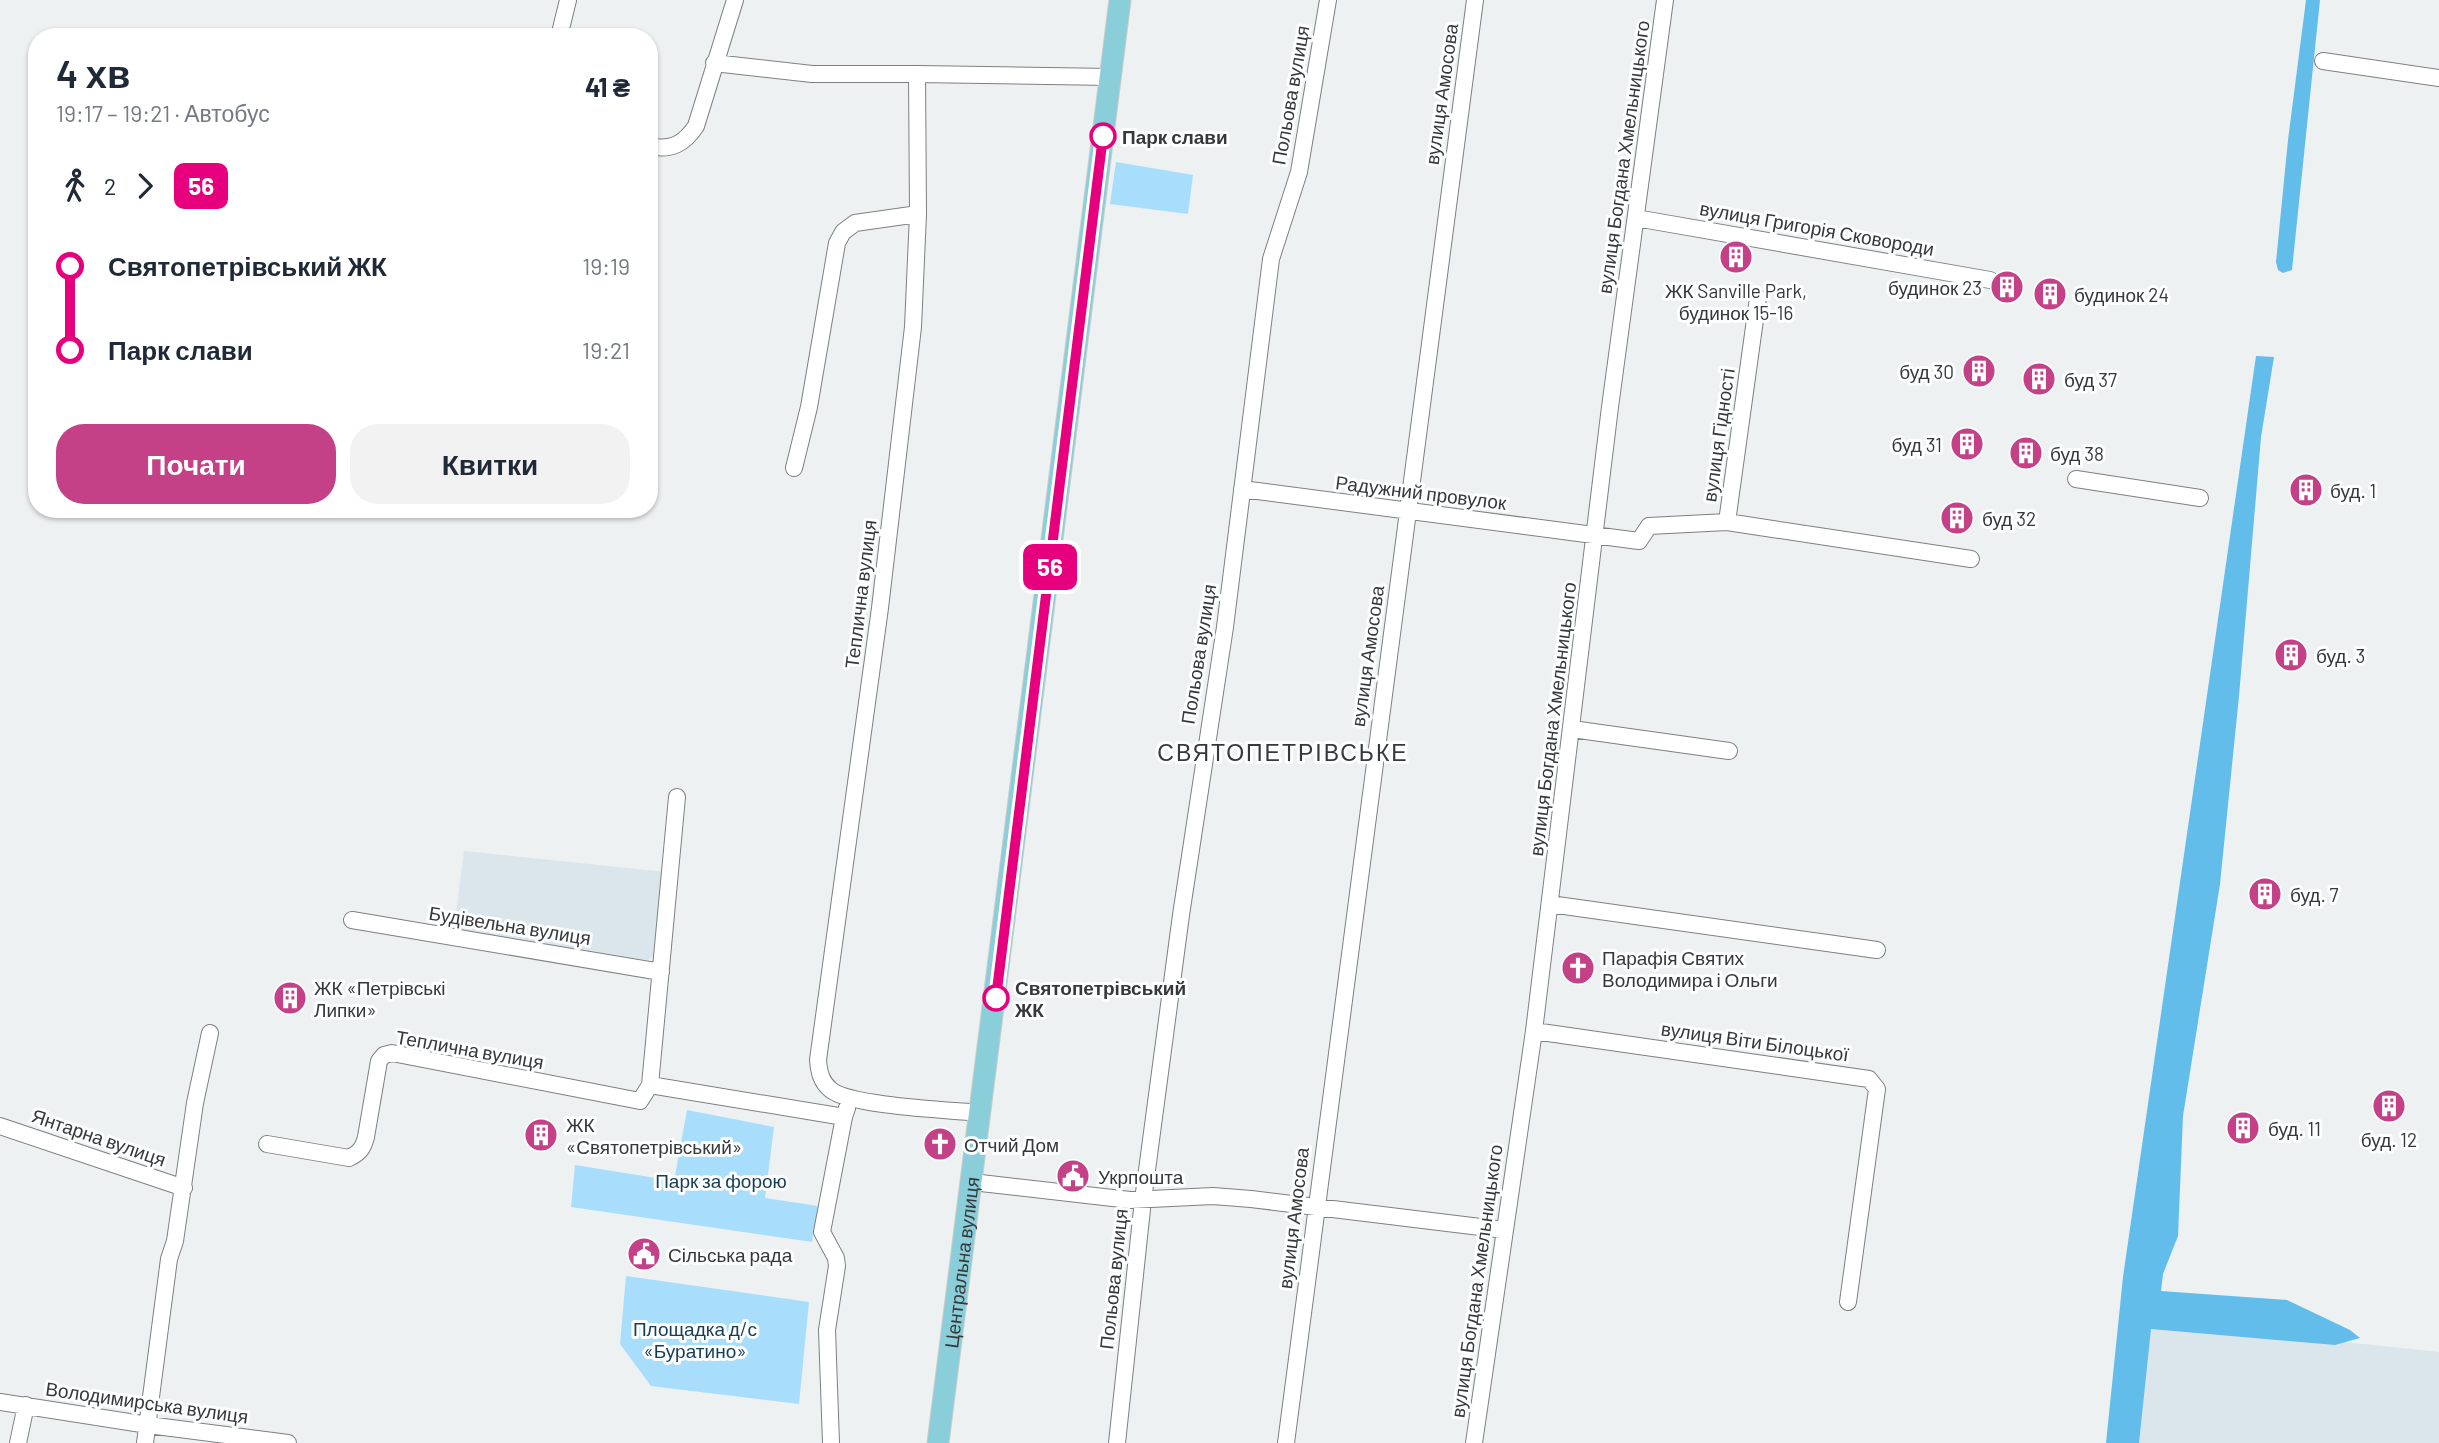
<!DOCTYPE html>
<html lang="uk">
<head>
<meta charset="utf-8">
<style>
	body { margin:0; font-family:Barlow,sans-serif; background:#f2f2f3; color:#1f2937; height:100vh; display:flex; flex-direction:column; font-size:26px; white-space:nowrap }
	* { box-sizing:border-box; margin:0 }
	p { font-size:23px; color:#747a83 }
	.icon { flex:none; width:38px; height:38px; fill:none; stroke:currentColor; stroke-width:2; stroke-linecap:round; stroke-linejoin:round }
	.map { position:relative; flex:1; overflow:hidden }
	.sheet { position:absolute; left:28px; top:28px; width:630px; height:490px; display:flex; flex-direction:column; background:#fff; border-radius:28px; box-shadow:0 2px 5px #0004 }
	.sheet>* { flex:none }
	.badge { padding:0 14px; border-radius:10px; font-size:24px; line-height:46px }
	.map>.badge { position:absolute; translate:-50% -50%; box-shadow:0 0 0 4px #fff }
	.legs { display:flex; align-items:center; gap:10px; height:77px; padding:0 28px; font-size:23px }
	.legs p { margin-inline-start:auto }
	.head { display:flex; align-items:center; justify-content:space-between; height:119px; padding:0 28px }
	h1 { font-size:38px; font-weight:600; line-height:52px }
	.primary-button { display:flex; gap:14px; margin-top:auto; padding:14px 28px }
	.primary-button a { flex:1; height:80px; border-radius:28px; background:#c44187; color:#fff; font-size:28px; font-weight:600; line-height:80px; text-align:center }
	.primary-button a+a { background:#f2f2f3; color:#1f2937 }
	ul { padding:0 28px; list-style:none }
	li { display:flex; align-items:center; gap:24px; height:84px; font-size:26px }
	li i { display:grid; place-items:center; width:10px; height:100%; margin:0 9px; background:currentColor }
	li i::after { content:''; width:18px; height:18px; margin:-9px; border:5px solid; border-radius:50%; background:#fff }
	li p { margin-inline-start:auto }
	li:first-child i { background:linear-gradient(#0000 50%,currentColor 0) }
	li:last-child i { background:linear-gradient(currentColor 50%,#0000 0) }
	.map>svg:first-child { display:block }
	.built { fill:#dbe6ec }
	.green { fill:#a8defc }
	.forest { fill:#63bdeb }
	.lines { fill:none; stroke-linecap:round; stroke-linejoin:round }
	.minor-casing { stroke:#7d8082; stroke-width:18 }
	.major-casing { stroke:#cbcccc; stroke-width:23 }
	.minor { stroke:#fff; stroke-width:16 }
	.major { stroke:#89ced9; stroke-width:21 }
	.line-1-casing { stroke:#fff; stroke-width:16 }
	.line-1 { stroke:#e6007e; stroke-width:10 }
	.stop-1-dot { fill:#fff; stroke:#e6007e; stroke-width:3.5 }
	.labels { text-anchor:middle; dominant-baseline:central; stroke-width:6; stroke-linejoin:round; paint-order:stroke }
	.street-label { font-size:19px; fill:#373939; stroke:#fcfeff }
	.stop-label { font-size:19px; font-weight:bold; fill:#373939; stroke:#fcfeff; text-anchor:start }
	.poi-label { font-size:19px; fill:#373939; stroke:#fcfeff; text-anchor:start }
	.park-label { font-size:19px; fill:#163d51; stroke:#fcfeff }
	.quarter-label { font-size:23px; letter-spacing:2px; fill:#373939; stroke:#fcfeff }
</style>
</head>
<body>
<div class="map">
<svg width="2439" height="1443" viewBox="0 0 2439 1443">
	<rect width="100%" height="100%" fill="#edf1f2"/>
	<path class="built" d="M 464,851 L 665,872 L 661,950 L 648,960 L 453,936 Z
		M 2148,1321 L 2439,1352 L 2439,1443 L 2133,1443 Z"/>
	<path class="green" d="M 1116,162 L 1193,175 L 1188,214 L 1110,204 Z
		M 687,1110 L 774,1127 L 765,1198 L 818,1206 L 812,1242 L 571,1207 L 575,1165 L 674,1181 Z
		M 626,1276 L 809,1302 L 799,1404 L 651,1386 L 620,1344 Z"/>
	<path class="forest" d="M 2306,0 L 2320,0 L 2292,270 L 2283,273 L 2278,270 L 2276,262 L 2288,140 Z
		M 2256,356 L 2274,357 L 2261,437 L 2239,696 L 2220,884 L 2183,1116 L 2178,1236 L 2163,1274 L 2161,1291 L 2287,1300 L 2350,1330 L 2360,1338 L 2335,1345 L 2151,1329 L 2139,1443 L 2106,1443 L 2123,1277 Z"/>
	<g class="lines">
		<defs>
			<path id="minor" d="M 559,37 L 568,0
				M 2323,61 L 2439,78
				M 714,63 L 812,74 L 917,74
				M 649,146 C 671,151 684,144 696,126 L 735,0
				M 1636,218 L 1990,280
				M 794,468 L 809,407 L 837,243 L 843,232 L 855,223 L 918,214
				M 2076,479 L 2200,498
				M 1242,489 L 1639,541 L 1649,526 L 1727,522 L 1758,298
				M 1727,522 L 1971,559
				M 1572,729 L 1729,751
				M 677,797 L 650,1085 L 844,1117
				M 1550,904 L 1877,950
				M 352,920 L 661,972
				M 1534,1031 L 1869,1079 L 1877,1089 L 1848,1302
				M 981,1113 C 950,1110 851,1106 831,1090 C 821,1082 819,1072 818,1060 L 880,608 L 913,327 L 918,214 L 917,74 L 1111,77
				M 0,1126 L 184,1188
				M 267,1144 L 349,1158 C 359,1153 363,1149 366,1137 L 379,1061 L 384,1055 L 392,1053 L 640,1101 L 650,1085
				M 972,1182 L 1130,1200 L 1213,1196 L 1251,1199 L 1505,1230
				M 0,1402 L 148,1425 L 288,1443
				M 18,1443 L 26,1405
				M 145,1443 L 169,1259 L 175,1241 L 195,1103 L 210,1033
				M 831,1443 L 827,1330 L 837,1266 L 836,1258 L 822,1232 L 844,1117 L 847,1108
				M 1117,1443 L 1143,1200 L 1181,915 L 1225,627 L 1271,259 L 1299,172 L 1328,0
				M 1286,1443 L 1475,0
				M 1474,1443 L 1534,1031 L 1610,407 L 1665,0"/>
			<g id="major">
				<path id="s1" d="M 938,1443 L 1120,0"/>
			</g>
		</defs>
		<use href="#minor" class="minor-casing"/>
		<use href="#major" class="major-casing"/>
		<use href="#minor" class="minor"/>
		<use href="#major" class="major"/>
	</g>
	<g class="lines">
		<defs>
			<path id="line-1" d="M 996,998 L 1103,136"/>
		</defs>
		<use href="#line-1" class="line-1-casing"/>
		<use href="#line-1" class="line-1"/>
	</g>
	<defs>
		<symbol id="building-disc" viewBox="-11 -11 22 22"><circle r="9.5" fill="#c44187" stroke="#fcfeff"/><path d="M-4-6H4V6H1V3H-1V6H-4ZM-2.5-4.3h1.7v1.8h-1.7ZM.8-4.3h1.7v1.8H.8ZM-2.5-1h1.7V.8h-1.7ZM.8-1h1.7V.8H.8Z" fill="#fff"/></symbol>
		<symbol id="church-disc" viewBox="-11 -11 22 22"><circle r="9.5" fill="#c44187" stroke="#fcfeff"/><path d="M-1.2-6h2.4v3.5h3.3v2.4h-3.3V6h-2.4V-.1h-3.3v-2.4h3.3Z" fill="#fff"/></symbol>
		<symbol id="civic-disc" viewBox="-11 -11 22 22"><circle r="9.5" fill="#c44187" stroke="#fcfeff"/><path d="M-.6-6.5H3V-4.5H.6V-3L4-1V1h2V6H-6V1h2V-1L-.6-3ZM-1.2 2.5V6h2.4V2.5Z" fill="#fff"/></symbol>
	</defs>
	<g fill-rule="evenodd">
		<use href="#building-disc" x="1717" y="238" width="38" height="38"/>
		<use href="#building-disc" x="1988" y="268" width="38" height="38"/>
		<use href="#building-disc" x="2031" y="275" width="38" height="38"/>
		<use href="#building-disc" x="1960" y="352" width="38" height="38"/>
		<use href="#building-disc" x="2020" y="360" width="38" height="38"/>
		<use href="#building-disc" x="1948" y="425" width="38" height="38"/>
		<use href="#building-disc" x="2007" y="434" width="38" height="38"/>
		<use href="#building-disc" x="2287" y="471" width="38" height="38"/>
		<use href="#building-disc" x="1938" y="499" width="38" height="38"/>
		<use href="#building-disc" x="2272" y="636" width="38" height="38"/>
		<use href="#building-disc" x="2246" y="875" width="38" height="38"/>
		<use href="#church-disc" x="1559" y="949" width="38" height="38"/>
		<use href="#building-disc" x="271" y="979" width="38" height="38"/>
		<use href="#building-disc" x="2370" y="1087" width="38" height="38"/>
		<use href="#building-disc" x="2224" y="1109" width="38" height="38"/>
		<use href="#building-disc" x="522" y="1116" width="38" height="38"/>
		<use href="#church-disc" x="921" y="1125" width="38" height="38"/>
		<use href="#civic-disc" x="1054" y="1157" width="38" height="38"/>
		<use href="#civic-disc" x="625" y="1235" width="38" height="38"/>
	</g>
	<g class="stop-1-dot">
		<circle cx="1103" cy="136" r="12"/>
		<circle cx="996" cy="998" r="12"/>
	</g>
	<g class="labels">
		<g class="street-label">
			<text transform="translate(1441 94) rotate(-82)">вулиця Амосова</text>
			<text transform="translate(1290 95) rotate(-80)">Польова вулиця</text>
			<text transform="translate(1623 157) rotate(-82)">вулиця Богдана Хмельницького</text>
			<text transform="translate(1817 228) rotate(10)">вулиця Григорія Сковороди</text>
			<text transform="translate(1718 435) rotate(-82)">вулиця Гідності</text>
			<text transform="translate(1421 492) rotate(7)">Радужний провулок</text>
			<text transform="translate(860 594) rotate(-83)">Теплична вулиця</text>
			<text transform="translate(1198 654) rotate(-81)">Польова вулиця</text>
			<text transform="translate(1367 656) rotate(-82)">вулиця Амосова</text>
			<text transform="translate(1552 719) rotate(-83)">вулиця Богдана Хмельницького</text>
			<text transform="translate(510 925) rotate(9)">Будівельна вулиця</text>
			<text transform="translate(1755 1041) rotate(8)">вулиця Віти Білоцької</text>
			<text transform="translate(470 1049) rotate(10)">Теплична вулиця</text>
			<text transform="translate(99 1137) rotate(19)">Янтарна вулиця</text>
			<text transform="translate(1293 1218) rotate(-83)">вулиця Амосова</text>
			<text stroke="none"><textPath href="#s1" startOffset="182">Центральна вулиця</textPath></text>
			<text transform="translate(1113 1279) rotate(-84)">Польова вулиця</text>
			<text transform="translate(1476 1281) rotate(-82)">вулиця Богдана Хмельницького</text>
			<text transform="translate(147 1402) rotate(8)">Володимирська вулиця</text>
		</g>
		<g class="stop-label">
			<text x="1122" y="136">Парк слави</text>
			<text x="1015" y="987">Святопетрівський<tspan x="1015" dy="22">ЖК</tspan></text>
		</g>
		<g class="poi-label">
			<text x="1982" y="287" text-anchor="end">будинок 23</text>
			<text x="1736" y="290" text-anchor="middle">ЖК Sanville Park,<tspan x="1736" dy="22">будинок 15-16</tspan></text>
			<text x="2074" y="294">будинок 24</text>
			<text x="1954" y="371" text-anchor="end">буд 30</text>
			<text x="2064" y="379">буд 37</text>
			<text x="1942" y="444" text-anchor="end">буд 31</text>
			<text x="2050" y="453">буд 38</text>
			<text x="2330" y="490">буд. 1</text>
			<text x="1982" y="518">буд 32</text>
			<text x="2316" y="655">буд. 3</text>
			<text x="2290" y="894">буд. 7</text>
			<text x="1602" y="957">Парафія Святих<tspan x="1602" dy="22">Володимира і Ольги</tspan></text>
			<text x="314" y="987">ЖК «Петрівські<tspan x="314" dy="22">Липки»</tspan></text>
			<text x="566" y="1124">ЖК<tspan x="566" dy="22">«Святопетрівський»</tspan></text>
			<text x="2268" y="1128">буд. 11</text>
			<text x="2389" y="1139" text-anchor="middle">буд. 12</text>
			<text x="964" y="1144">Отчий Дом</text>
			<text x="1098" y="1176">Укрпошта</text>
			<text x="668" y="1254">Сільська рада</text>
		</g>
		<g class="park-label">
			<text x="721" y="1180">Парк за форою</text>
			<text x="695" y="1328">Площадка д/с<tspan x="695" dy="22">«Буратино»</tspan></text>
		</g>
		<g class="quarter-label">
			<text x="1283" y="752">СВЯТОПЕТРІВСЬКЕ</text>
		</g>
	</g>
</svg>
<b class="badge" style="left:1050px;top:567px;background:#e6007e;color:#fff">56</b>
<section class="sheet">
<div class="head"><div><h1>4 хв</h1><p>19:17 – 19:21 · Автобус</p></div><b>41 ₴</b></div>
<div class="legs"><svg class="icon" aria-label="walk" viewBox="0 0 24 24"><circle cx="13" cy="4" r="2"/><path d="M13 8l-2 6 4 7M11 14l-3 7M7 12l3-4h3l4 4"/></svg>2<svg class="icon" aria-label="forward" viewBox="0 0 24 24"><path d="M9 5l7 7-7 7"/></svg><b class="badge" style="background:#e6007e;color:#fff">56</b></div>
<ul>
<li><i style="color:#e6007e"></i><b>Святопетрівський ЖК</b><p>19:19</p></li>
<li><i style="color:#e6007e"></i><b>Парк слави</b><p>19:21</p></li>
</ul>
<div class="primary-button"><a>Почати</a><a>Квитки</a></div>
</section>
</div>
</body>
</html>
